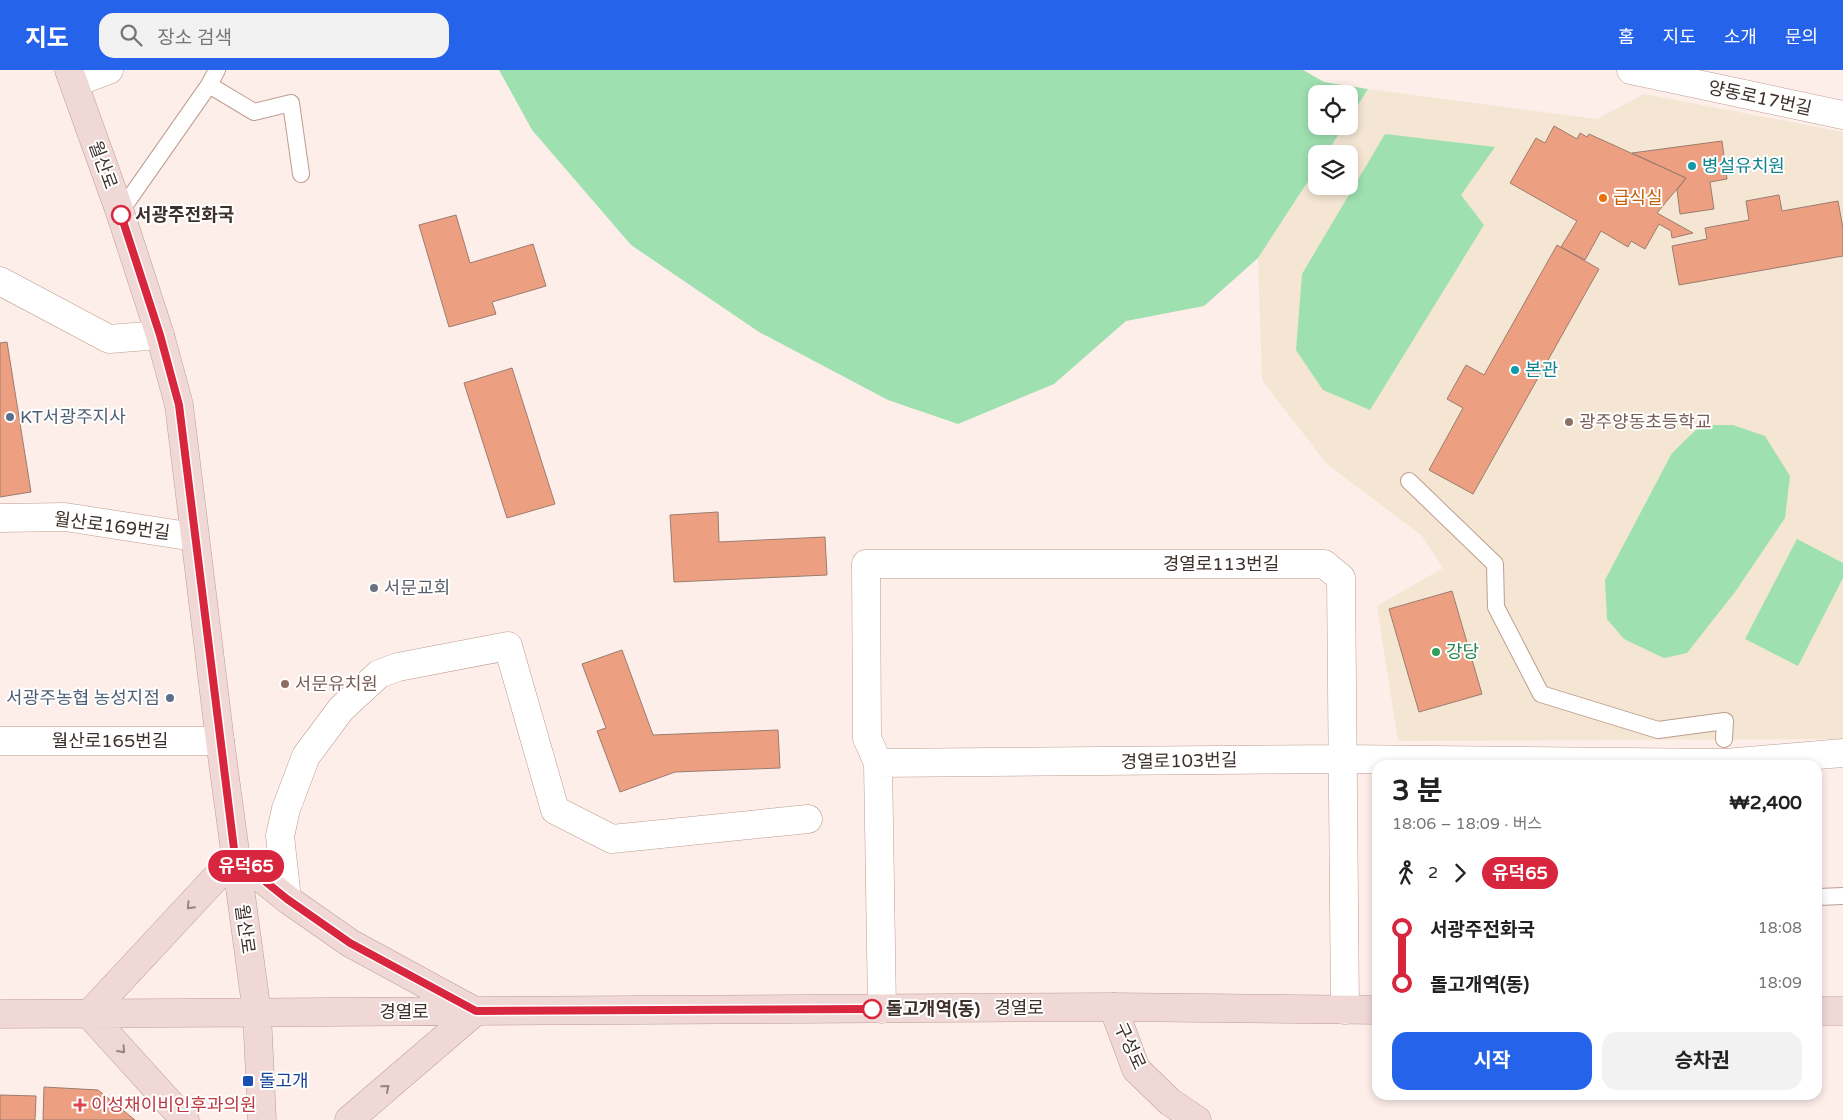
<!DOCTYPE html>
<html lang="ko">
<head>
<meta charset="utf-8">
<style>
	body { margin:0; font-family:"Varela Round","Noto Sans KR",sans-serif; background:#f2f2f2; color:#222; height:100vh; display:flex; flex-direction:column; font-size:19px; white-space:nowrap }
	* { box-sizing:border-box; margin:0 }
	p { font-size:16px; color:#767676 }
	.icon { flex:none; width:28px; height:28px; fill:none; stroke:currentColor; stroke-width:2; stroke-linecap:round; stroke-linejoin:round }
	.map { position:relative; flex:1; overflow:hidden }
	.details { position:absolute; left:1372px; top:690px; width:450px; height:340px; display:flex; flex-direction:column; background:#fff; border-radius:15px; box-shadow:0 2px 8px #0003 }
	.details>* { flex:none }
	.badge { padding:0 10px; border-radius:16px; font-size:18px; line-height:32px }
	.fabs { position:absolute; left:1308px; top:15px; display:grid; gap:10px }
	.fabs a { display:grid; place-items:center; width:50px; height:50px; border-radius:10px; background:#fff; box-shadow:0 2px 8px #0003; font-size:25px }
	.map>.badge { position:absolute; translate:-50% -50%; box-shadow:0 0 0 2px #fff }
	.legs { display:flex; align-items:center; gap:8px; height:55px; padding:0 20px; font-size:16px }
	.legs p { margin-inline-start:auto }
	.overview { display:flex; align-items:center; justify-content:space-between; height:85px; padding:0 20px }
	h1 { font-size:28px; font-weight:700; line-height:38px }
	.action { display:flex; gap:10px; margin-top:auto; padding:10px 20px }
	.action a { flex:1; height:58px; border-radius:15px; background:#2563eb; color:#fff; font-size:20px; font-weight:700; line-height:58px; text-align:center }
	.action a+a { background:#f2f2f2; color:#222 }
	ul { padding:0 20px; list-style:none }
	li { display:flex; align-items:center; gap:18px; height:55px; font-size:19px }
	li i { display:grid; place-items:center; width:8px; height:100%; margin:0 6px; background:currentColor }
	li i::after { content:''; width:12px; height:12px; margin:-6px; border:4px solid; border-radius:50%; background:#fff }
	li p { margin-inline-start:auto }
	li:first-child i { background:linear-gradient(#0000 50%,currentColor 0) }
	li:last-child i { background:linear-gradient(currentColor 50%,#0000 0) }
	header { display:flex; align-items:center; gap:30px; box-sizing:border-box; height:70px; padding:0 25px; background:#2563eb; color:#fff }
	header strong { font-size:24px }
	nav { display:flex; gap:28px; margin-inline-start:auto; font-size:18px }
	.search { width:350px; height:45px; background:#f2f2f2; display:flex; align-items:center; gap:12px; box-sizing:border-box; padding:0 18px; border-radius:15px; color:#767676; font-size:19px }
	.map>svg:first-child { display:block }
	.education { fill:#f4e6d2 }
	.green { fill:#9fe0b0 }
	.building { fill:#eda081; stroke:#9b7c6f }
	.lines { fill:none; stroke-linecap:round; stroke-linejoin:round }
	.lane-casing { stroke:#be9d90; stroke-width:18 }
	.street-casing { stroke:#be9d90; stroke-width:29 }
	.secondary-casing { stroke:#be9d90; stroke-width:29 }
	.lane { stroke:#fff; stroke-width:16 }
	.street { stroke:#fff; stroke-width:28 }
	.secondary { stroke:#f0d8d7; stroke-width:28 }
	.oneway { stroke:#978481 }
	.line-1-casing { stroke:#fff; stroke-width:11 }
	.line-1 { stroke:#d7263d; stroke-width:8 }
	.culture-dot { fill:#0f9aa8; stroke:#fff; stroke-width:2 }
	.food-dot { fill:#e8710a; stroke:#fff; stroke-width:2 }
	.stop-1-dot { fill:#fff; stroke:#d7263d; stroke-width:2.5 }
	.service-dot { fill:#5c6f8a; stroke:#fff; stroke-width:2 }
	.education-dot { fill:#8d6e63; stroke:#fff; stroke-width:2 }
	.worship-dot { fill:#6b7280; stroke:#fff; stroke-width:2 }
	.leisure-dot { fill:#2e9e5b; stroke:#fff; stroke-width:2 }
	.transit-dot { fill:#1a4fb4; stroke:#fff; stroke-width:2 }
	.health-dot { fill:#e0444e; stroke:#fff; stroke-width:2 }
	.labels { text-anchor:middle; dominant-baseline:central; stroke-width:4; stroke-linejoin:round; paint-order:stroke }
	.street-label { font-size:18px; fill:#3e302b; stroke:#fff }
	.culture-label { font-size:18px; fill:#0d838f; stroke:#fff; text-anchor:start }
	.food-label { font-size:18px; fill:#c56008; stroke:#fff; text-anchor:start }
	.stop-label { font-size:18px; font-weight:bold; fill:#3e302b; stroke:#fff; text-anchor:start }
	.service-label { font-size:18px; fill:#4e5e75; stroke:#fff; text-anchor:start }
	.education-label { font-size:18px; fill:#785e54; stroke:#fff; text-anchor:start }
	.worship-label { font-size:18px; fill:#5b616d; stroke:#fff; text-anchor:start }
	.leisure-label { font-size:18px; fill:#27864d; stroke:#fff; text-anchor:start }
	.transit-label { font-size:18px; fill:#164399; stroke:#fff; text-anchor:start }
	.health-label { font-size:18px; fill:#be3a42; stroke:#fff; text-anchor:start }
</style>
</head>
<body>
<header>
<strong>지도</strong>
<div class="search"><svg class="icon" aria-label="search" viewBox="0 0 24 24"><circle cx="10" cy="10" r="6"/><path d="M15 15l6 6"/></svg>장소 검색</div>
<nav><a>홈</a><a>지도</a><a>소개</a><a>문의</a></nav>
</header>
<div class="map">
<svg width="1843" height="1050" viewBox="0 0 1843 1050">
	<rect width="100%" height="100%" fill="#fdeee9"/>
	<path class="education" d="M 1368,19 L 1597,49 L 1644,24 L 1843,62 L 1843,669 L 1398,671 L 1377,536 L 1443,498 L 1422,466 L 1326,393 L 1262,310 L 1258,188 L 1316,99 L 1316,116 L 1349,116 L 1349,84 L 1326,84 L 1344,56 L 1349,56 L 1349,49 Z"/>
	<path class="green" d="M 499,0 L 1303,0 L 1324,12 L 1368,19 L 1349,49 L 1349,24 L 1316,24 L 1316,56 L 1344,56 L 1326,84 L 1316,84 L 1316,99 L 1258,188 L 1204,236 L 1126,251 L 1054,314 L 958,354 L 888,330 L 759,262 L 631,175 L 532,60 Z
		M 1385,64 L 1495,77 L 1461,125 L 1484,155 L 1370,340 L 1323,320 L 1296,280 L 1302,204 Z
		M 1701,355 L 1733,355 L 1765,366 L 1790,406 L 1785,448 L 1735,522 L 1687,583 L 1664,588 L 1624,569 L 1607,549 L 1605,510 L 1672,383 Z
		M 1797,469 L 1843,493 L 1843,508 L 1798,596 L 1745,569 Z"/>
	<path class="building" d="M 1554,56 L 1577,69 L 1580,63 L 1587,67 L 1589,64 L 1686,108 L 1657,143 L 1693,163 L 1672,168 L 1671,161 L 1659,154 L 1645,179 L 1631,171 L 1628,177 L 1601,161 L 1585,190 L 1561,177 L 1577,151 L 1510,113 L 1536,68 L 1545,73 Z
		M 1722,71 L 1727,109 L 1710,112 L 1714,139 L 1680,144 L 1677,120 L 1686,108 L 1632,83 Z
		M 1779,125 L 1782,141 L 1838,131 L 1843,158 L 1843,186 L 1679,215 L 1672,176 L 1707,169 L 1705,158 L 1749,150 L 1746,131 Z
		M 456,145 L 470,193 L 533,174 L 546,216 L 492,232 L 496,244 L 449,257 L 419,155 Z
		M 1557,175 L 1599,199 L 1473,424 L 1429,400 L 1463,338 L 1447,329 L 1466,295 L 1484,305 Z
		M 7,272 L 31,422 L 0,427 L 0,273 Z
		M 512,298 L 555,434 L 507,448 L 464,313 Z
		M 718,442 L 719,472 L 825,467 L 827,505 L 674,512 L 670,445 Z
		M 1452,521 L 1482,624 L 1419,642 L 1389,539 Z
		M 622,580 L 653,665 L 778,660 L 780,698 L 675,702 L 620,722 L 597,661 L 606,658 L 582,594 Z
		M 44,1017 L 98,1020 L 135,1050 L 43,1050 Z
		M 0,1025 L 36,1026 L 35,1050 L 0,1050 Z"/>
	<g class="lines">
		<defs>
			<path id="lane" d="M 209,15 L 254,42 L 291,33 L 301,104
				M 120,142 L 209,15 L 217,0
				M 1409,411 L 1495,494 L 1496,537 L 1541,624 L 1658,660 L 1725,651 L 1724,669
				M 1818,827 L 1843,826"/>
			<path id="street" d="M 1631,0 L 1843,45
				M 74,13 L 109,0
				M 0,211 L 109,269 L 160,265
				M 0,448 L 65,447 L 194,467
				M 0,671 L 220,671
				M 878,693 L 867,668 L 866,494 L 1324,494 L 1341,508 L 1345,940
				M 287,829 L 280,766 L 286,739 L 306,686 L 341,639 L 379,604 L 398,597 L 508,576 L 555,740 L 612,769 L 808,749
				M 882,939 L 878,693 L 1342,689 L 1725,693 L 1843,683"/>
			<path id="secondary" d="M 69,0 L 120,142 L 160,265 L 179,335 L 220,671 L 257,943 L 262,1050
				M 235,787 L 287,829 L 350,873 L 473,940
				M 1113,937 L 1136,999 L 1170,1032 L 1197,1050
				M 1818,941 L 1843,941
				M 0,944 L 1113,937 L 1378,940
				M 89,944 L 235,787
				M 89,944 L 185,1050
				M 349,1050 L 476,941"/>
		</defs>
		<use href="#lane" class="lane-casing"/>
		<use href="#street" class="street-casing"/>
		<use href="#secondary" class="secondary-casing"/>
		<use href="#lane" class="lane"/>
		<use href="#street" class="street"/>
		<use href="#secondary" class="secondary"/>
	</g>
	<defs><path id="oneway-chevron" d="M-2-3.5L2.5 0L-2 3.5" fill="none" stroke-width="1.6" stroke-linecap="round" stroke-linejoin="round" transform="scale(1.25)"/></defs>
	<g class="oneway">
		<use href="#oneway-chevron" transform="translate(190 836) rotate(133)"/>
		<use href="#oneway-chevron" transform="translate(122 980) rotate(48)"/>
		<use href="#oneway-chevron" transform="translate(386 1018) rotate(-41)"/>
	</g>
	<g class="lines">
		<defs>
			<path id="line-1" d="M 121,145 L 160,265 L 179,335 L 235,787 L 287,829 L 350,873 L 476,941 L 872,939"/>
		</defs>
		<use href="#line-1" class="line-1-casing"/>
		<use href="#line-1" class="line-1"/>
	</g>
	<g class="culture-dot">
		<circle cx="1692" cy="96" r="5"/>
		<circle cx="1515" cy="300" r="5"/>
	</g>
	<circle class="food-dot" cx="1603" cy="128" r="5"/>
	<g class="stop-1-dot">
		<circle cx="121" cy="145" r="9"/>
		<circle cx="872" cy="939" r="9"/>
	</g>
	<g class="service-dot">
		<circle cx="10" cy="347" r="5"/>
		<circle cx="170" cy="628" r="5"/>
	</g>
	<g class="education-dot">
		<circle cx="1569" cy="352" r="5"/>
		<circle cx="285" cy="614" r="5"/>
	</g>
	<circle class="worship-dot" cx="374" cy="518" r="5"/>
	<circle class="leisure-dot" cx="1436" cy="582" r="5"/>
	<rect class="transit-dot" x="242" y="1005" width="12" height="12" rx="2.5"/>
	<path class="health-dot" d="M77.5 1027.5h5v5h5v5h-5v5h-5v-5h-5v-5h5z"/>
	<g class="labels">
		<g class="street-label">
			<text transform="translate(1760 28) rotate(12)">양동로17번길</text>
			<text transform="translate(103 95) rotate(70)">월산로</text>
			<text transform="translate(112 456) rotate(7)">월산로169번길</text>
			<text x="1221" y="494">경열로113번길</text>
			<text x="110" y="671">월산로165번길</text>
			<text transform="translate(1179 691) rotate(-1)">경열로103번길</text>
			<text transform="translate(245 859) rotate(82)">월산로</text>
			<text x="1019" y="938">경열로</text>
			<text x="404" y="942">경열로</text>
			<text transform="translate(1130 976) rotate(65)">구성로</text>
		</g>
		<g class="culture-label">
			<text x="1702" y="96">병설유치원</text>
			<text x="1525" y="300">본관</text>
		</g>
		<g class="food-label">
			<text x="1613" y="128">급식실</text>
		</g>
		<g class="stop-label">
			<text x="135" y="145">서광주전화국</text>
			<text x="886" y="939">돌고개역(동)</text>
		</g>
		<g class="service-label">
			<text x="20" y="347">KT서광주지사</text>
			<text x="160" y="628" text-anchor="end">서광주농협 농성지점</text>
		</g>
		<g class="education-label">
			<text x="1579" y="352">광주양동초등학교</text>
			<text x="295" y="614">서문유치원</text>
		</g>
		<g class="worship-label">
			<text x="384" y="518">서문교회</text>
		</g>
		<g class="leisure-label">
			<text x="1446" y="582">강당</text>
		</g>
		<g class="transit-label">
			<text x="259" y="1011">돌고개</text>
		</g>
		<g class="health-label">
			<text x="91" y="1035">이성채이비인후과의원</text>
		</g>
	</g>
</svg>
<div class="fabs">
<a><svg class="icon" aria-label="locate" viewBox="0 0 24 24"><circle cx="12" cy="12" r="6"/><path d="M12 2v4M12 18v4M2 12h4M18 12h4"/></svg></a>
<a><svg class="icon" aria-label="layers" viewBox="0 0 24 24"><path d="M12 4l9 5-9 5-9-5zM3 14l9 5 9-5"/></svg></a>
</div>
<b class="badge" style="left:246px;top:796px;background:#d7263d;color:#fff">유덕65</b>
<section class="details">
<div class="overview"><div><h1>3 분</h1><p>18:06 – 18:09 · 버스</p></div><b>₩2,400</b></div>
<div class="legs"><svg class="icon" aria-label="walk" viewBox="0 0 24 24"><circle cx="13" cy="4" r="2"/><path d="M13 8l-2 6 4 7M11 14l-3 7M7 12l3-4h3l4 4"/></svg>2<svg class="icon" aria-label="forward" viewBox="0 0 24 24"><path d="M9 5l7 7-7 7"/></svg><b class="badge" style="background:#d7263d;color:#fff">유덕65</b></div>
<ul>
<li><i style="color:#d7263d"></i><b>서광주전화국</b><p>18:08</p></li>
<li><i style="color:#d7263d"></i><b>돌고개역(동)</b><p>18:09</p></li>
</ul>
<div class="action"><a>시작</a><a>승차권</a></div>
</section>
</div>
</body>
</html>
